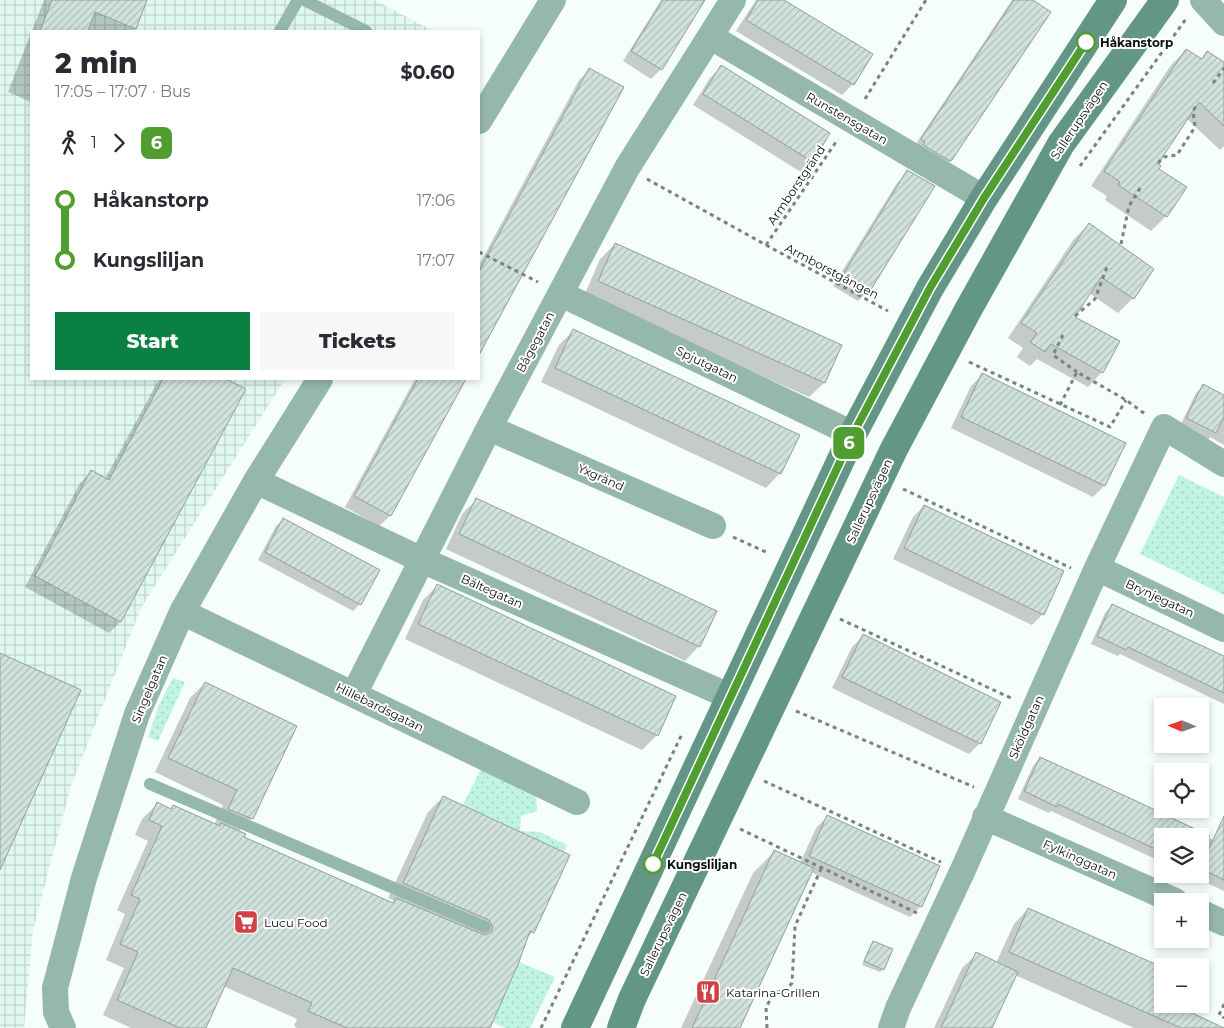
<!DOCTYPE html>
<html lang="en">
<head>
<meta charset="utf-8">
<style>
	body { margin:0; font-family:Montserrat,sans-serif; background:#f7f7f7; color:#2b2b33; height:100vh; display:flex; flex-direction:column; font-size:19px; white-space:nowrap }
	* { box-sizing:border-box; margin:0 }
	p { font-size:16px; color:#7c7c81 }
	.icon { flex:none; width:28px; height:28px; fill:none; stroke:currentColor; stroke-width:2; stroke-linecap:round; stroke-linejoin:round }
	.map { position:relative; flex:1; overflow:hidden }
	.details { position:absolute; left:30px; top:30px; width:450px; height:350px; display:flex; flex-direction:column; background:#fff; border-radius:0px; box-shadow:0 2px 8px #0003 }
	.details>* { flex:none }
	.badge { padding:0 10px; border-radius:8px; font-size:18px; line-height:32px }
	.needle { width:32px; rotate:272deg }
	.fabs { position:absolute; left:1154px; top:698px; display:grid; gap:10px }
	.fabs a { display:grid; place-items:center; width:55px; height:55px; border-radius:0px; background:#fff; box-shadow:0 2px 8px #0003; font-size:25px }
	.map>.badge { position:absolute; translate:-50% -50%; box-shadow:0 0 0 2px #fff }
	.legs { display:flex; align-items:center; gap:8px; height:55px; padding:0 25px; font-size:16px }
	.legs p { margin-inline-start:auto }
	.overview { display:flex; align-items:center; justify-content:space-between; height:85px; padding:0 25px }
	h1 { font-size:28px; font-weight:800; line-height:38px }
	.action { display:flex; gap:10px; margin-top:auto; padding:10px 25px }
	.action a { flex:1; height:58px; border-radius:0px; background:#0b8043; color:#fff; font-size:20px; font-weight:800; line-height:58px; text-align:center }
	.action a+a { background:#f7f7f7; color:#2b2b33 }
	ul { padding:0 25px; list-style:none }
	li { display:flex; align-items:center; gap:18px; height:60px; font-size:19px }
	li i { display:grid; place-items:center; width:8px; height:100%; margin:0 6px; background:currentColor }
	li i::after { content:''; width:12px; height:12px; margin:-6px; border:4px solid; border-radius:50%; background:#fff }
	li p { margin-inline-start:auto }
	li:first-child i { background:linear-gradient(#0000 50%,currentColor 0) }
	li:last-child i { background:linear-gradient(currentColor 50%,#0000 0) }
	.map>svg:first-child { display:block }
	.industrial { fill:url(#industrial-grid) }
	.green { fill:url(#green-dots) }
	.shadow { fill:#0003 }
	.building { fill:url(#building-hatch); stroke:#909f9a }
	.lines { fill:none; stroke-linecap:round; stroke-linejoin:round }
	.path { stroke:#7b8280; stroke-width:3; stroke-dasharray:4 4; stroke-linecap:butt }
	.lane { stroke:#96b7ac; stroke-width:12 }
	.street { stroke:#96b7ac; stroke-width:26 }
	.secondary { stroke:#639686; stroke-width:28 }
	.line-1-casing { stroke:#fff; stroke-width:11 }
	.line-1 { stroke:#509e2f; stroke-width:8 }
	.stop-1-dot { fill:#fff; stroke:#509e2f; stroke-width:2.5 }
	.labels { text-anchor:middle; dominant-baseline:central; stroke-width:4; stroke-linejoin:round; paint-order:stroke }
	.stop-label { font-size:12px; font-weight:bold; fill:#0a100e; stroke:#fff; text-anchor:start }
	.street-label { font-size:12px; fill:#0a100e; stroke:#fff }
	.poi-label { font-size:12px; fill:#0a100e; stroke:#fff; text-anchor:start }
</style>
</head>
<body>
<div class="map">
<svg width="1224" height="1028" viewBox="0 0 1224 1028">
	<defs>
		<pattern id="industrial-grid" width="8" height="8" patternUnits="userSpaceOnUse" patternTransform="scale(1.25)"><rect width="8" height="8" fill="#e0f9f0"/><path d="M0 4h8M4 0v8" fill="none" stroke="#bfd4cd"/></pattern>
		<pattern id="green-dots" width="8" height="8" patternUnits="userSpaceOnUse" patternTransform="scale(1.25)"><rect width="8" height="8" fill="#bff4e3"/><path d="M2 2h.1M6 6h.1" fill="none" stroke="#a3d0c2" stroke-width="1.8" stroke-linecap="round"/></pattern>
		<pattern id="building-hatch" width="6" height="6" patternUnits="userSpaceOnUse" patternTransform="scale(1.25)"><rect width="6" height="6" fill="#d1e1dc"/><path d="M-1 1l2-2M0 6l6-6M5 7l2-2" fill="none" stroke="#b2c0bc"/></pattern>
	</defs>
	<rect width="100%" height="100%" fill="#f5fefb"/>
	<path class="industrial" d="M 0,0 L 375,0 L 433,31 L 31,31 L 31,379 L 285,379 L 141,608 L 71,786 L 33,930 L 24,1028 L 0,1028 Z"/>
	<path class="green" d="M 1179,475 L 1224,497 L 1224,595 L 1140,554 Z
		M 173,678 L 185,682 L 158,741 L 148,737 L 159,705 Z
		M 482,767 L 536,794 L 537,811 L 521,816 L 520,831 L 540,832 L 567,845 L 564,852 L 463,805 Z
		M 519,962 L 555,977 L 530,1028 L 505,1028 L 492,1022 Z"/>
	<path class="shadow" d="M 44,0 L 146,0 L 135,28 L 132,31 L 92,31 L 87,29 L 86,31 L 32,31 Z
		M 661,0 L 703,0 L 661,69 L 651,79 L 623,61 Z
		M 756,0 L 782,0 L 853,84 L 842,95 L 736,31 Z
		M 1012,0 L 1030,0 L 951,160 L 940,171 L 911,151 Z
		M 31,33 L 31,102 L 8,92 Z
		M 1186,50 L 1224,79 L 1224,146 L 1220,150 L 1187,119 L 1157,164 L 1157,169 L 1185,188 L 1166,216 L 1151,231 L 1105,200 L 1107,196 L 1091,186 L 1171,65 Z
		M 721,67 L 812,161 L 801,172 L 693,105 L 710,78 Z
		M 589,70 L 623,88 L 479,352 L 479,265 L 579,80 Z
		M 908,172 L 869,290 L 858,301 L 833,286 L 897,183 Z
		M 1089,224 L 1133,298 L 1118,313 L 1089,293 L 1074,317 L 1102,372 L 1088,387 L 1037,359 L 1030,366 L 1017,357 L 1023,348 L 1008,338 L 1074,239 Z
		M 615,244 L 841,346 L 824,383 L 809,397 L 584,296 L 600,259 Z
		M 574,330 L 780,473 L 766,488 L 541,382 L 559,345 Z
		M 982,375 L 1104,486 L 1093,497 L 951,428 L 971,386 Z
		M 159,379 L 223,379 L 244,390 L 120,622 L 109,633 L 25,587 L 80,483 L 91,472 L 105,479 Z
		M 415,379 L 464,379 L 390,516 L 379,526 L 345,507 Z
		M 1203,386 L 1224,396 L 1224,445 L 1210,437 L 1208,440 L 1180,426 L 1196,393 Z
		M 476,500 L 699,646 L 685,661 L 446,549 L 462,514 Z
		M 924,506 L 1043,614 L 1032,625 L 893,559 L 913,517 Z
		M 284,519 L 360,604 L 353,611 L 258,560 L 276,526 Z
		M 437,586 L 657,735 L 642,750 L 405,639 L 423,600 Z
		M 1112,606 L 1224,657 L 1224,704 L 1120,654 L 1118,656 L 1091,644 L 1105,613 Z
		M 863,636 L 980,743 L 969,754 L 832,688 L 852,647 Z
		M 205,683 L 252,818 L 238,832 L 242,838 L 392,904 L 395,901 L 388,898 L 428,812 L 443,797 L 533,932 L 525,940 L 488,1028 L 297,1028 L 294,1026 L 297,1019 L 223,986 L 205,1028 L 131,1028 L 103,1015 L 124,968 L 106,960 L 125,914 L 117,910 L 148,841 L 135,835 L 142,819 L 157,804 L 170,809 L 173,807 L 214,825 L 223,805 L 155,772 L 190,698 Z
		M 1040,758 L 1224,845 L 1224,891 L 1188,874 L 1200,874 L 1200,836 L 1162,836 L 1162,862 L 1051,811 L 1049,813 L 1018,799 L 1033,766 Z
		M 827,817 L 921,906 L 910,917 L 811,872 L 739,1028 L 681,1028 L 753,873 L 775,851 L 800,863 L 816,828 Z
		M 1028,909 L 1162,969 L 1162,1004 L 1181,1004 L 1179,1008 L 1223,1028 L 1134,1028 L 1015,975 L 991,1028 L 934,1028 L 962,968 L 977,954 L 996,963 L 1014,924 Z
		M 873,942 L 883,969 L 880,972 L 862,965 L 870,946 Z"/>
	<path class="building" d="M 52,0 L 147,0 L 136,29 L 95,12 L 88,31 L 40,31 Z
		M 663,0 L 705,0 L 662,70 L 631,51 Z
		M 758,0 L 784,0 L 873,54 L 854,85 L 746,20 Z
		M 1014,0 L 1033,0 L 1051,12 L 952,160 L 950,161 L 923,145 L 925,142 L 921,139 Z
		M 1186,49 L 1202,59 L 1207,51 L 1224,62 L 1224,126 L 1199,102 L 1158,164 L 1161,166 L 1159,169 L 1187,187 L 1167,217 L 1118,185 L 1120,182 L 1104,171 Z
		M 721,65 L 830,133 L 813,162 L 703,94 Z
		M 589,68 L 624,87 L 479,355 L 479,271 Z
		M 907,170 L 935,186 L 870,291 L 843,275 Z
		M 1089,223 L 1154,269 L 1134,299 L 1101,277 L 1075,317 L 1120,341 L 1103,373 L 1051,344 L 1045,352 L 1030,342 L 1037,333 L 1021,323 Z
		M 615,243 L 842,345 L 825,383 L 598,281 Z
		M 573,329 L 800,435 L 781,474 L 555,368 Z
		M 982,373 L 1126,443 L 1105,486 L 961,417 Z
		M 163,379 L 226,379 L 246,389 L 121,622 L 35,576 L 91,470 L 109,480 Z
		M 418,379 L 466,379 L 391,516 L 354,496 Z
		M 1203,384 L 1224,395 L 1224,417 L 1216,433 L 1186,418 Z
		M 476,498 L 717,611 L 700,647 L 459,534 Z
		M 924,505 L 1064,571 L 1044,615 L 904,548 Z
		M 283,518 L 380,570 L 361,605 L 265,552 Z
		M 437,584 L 676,696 L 658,736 L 418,624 Z
		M 1112,604 L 1224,656 L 1224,693 L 1128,647 L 1126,650 L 1097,636 Z
		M 863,634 L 1001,702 L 981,744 L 842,677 Z
		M 0,653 L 81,690 L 0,870 Z
		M 205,682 L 297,726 L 253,819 L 228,809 L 237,790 L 168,758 Z
		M 1040,757 L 1134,800 L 1210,836 L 1162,836 L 1162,852 L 1058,804 L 1057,807 L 1024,791 Z
		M 443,796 L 570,855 L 534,933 L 530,931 L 519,962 L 490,1028 L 347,1028 L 308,1011 L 312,1003 L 233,968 L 206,1028 L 180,1028 L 117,1000 L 138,952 L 120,944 L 140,899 L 131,895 L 162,826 L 149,820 L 157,802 L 171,809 L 173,805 L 220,826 L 221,823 L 246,834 L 244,837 L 393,903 L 396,898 L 482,934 L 486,935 L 492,931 L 493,927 L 489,920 L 403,883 Z
		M 827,815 L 940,866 L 922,907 L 809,856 Z
		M 1224,816 L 1224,880 L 1200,868 Z
		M 774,850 L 814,868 L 740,1028 L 692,1028 Z
		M 1028,908 L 1162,967 L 1162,1004 L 1173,1004 L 1224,1028 L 1181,1028 L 1009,952 Z
		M 873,941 L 893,949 L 884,970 L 864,961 Z
		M 976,952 L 1018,972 L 992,1028 L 941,1028 Z"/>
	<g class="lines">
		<path class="path" d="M 1213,83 L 1224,68
			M 865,99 L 926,0
			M 1158,163 L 1164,157 L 1177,155 L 1195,127 L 1193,111 L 1196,106
			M 1080,166 L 1186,19
			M 647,179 L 766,245 L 838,139
			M 1121,244 L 1129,206 L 1142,185
			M 766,245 L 888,311
			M 479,252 L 538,282
			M 1075,316 L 1095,299 L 1108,264
			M 1063,335 L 1053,355 L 1077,372
			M 969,362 L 1110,427 L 1126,400
			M 1060,405 L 1077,372 L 1126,400 L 1145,414
			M 903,489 L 1071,568
			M 733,537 L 768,553
			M 840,619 L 1013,699
			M 796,711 L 974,787
			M 764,781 L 941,862
			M 740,829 L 917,913
			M 1224,1004 L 1219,1015 L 1224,1018
			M 541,1028 L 682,734
			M 767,1028 L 766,1007 L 775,992 L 784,992 L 792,983 L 795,926 L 821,869"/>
		<path class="lane" d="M 304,0 L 366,31
			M 280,31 L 298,0
			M 150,784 L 485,927"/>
		<path class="street" d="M 1203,0 L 1224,23
			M 711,37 L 984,198
			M 479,121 L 553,0
			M 561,294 L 853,434
			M 489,428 L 713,526
			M 256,481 L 422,560 L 731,697
			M 1097,568 L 1224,629
			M 182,612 L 577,802
			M 354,694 L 489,428 L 627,168 L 733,0
			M 985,817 L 1175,901
			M 1200,912 L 1224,923
			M 63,1028 L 56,1012 L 55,988 L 84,878 L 137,714 L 182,612 L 256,481 L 320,379
			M 891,1028 L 898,1008 L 962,872 L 1097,568 L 1164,427 L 1224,464"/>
		<path class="secondary" d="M 575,1028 L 853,434 L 930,288 L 984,198 L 1113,0
			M 621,1028 L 632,999 L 894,449 L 968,310 L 1061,144 L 1165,0"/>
	</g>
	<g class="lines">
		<defs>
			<path id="line-1" d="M 653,864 L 853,434 L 930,288 L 984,198 L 1086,42"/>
		</defs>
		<use href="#line-1" class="line-1-casing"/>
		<use href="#line-1" class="line-1"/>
	</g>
	<defs>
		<symbol id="supermarket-square" viewBox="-11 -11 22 22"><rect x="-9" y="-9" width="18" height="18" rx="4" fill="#d04044" stroke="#fff"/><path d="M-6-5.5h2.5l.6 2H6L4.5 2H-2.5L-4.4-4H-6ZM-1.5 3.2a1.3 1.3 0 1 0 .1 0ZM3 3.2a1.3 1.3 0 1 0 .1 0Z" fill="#fff"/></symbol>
		<symbol id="restaurant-square" viewBox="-11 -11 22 22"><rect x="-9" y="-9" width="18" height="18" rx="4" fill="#d04044" stroke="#fff"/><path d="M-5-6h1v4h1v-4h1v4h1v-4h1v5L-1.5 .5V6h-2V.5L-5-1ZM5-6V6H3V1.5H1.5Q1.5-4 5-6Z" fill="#fff"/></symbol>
	</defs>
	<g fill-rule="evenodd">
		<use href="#supermarket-square" x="232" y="908" width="28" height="28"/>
		<use href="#restaurant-square" x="694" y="978" width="28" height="28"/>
	</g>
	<g class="stop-1-dot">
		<circle cx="1086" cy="42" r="9"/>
		<circle cx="653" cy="864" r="9"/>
	</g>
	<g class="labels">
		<g class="stop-label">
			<text x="1100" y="42">Håkanstorp</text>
			<text x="667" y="864">Kungsliljan</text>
		</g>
		<g class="street-label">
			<text transform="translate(847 118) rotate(30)">Runstensgatan</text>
			<text transform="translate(1079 120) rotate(-56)">Sallerupsvägen</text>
			<text transform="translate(796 185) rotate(-56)">Armborstgränd</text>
			<text transform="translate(832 271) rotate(28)">Armborstgången</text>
			<text transform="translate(535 342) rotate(-62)">Bågegatan</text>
			<text transform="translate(707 364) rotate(26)">Spjutgatan</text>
			<text transform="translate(601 477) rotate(24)">Yxgränd</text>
			<text transform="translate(869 501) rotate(-65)">Sallerupsvägen</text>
			<text transform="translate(492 591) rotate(24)">Bältegatan</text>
			<text transform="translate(1160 598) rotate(25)">Brynjegatan</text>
			<text transform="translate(149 689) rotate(-67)">Singelgatan</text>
			<text transform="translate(380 707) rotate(26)">Hillebardsgatan</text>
			<text transform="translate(1026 727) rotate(-66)">Sköldgatan</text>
			<text transform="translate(1080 859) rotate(24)">Fylkinggatan</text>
			<text transform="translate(663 934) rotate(-64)">Sallerupsvägen</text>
		</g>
		<g class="poi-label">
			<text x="264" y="922">Lucu Food</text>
			<text x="726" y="992">Katarina-Grillen</text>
		</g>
	</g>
</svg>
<div class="fabs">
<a><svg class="needle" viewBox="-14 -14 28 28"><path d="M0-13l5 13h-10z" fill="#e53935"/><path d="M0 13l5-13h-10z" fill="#7c7c81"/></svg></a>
<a><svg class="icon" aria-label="locate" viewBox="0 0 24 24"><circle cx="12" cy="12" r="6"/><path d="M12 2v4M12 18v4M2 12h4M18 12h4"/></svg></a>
<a><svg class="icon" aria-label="layers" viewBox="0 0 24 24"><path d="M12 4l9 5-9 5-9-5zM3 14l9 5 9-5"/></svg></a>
<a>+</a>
<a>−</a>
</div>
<b class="badge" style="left:849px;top:443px;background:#509e2f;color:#fff">6</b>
<section class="details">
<div class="overview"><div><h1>2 min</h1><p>17:05 – 17:07 · Bus</p></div><b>$0.60</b></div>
<div class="legs"><svg class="icon" aria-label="walk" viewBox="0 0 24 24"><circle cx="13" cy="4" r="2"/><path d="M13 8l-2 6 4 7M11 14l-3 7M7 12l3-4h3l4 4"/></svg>1<svg class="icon" aria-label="forward" viewBox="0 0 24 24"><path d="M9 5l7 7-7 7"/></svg><b class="badge" style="background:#509e2f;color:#fff">6</b></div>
<ul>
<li><i style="color:#509e2f"></i><b>Håkanstorp</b><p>17:06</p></li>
<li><i style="color:#509e2f"></i><b>Kungsliljan</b><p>17:07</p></li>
</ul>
<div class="action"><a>Start</a><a>Tickets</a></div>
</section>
</div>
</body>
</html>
